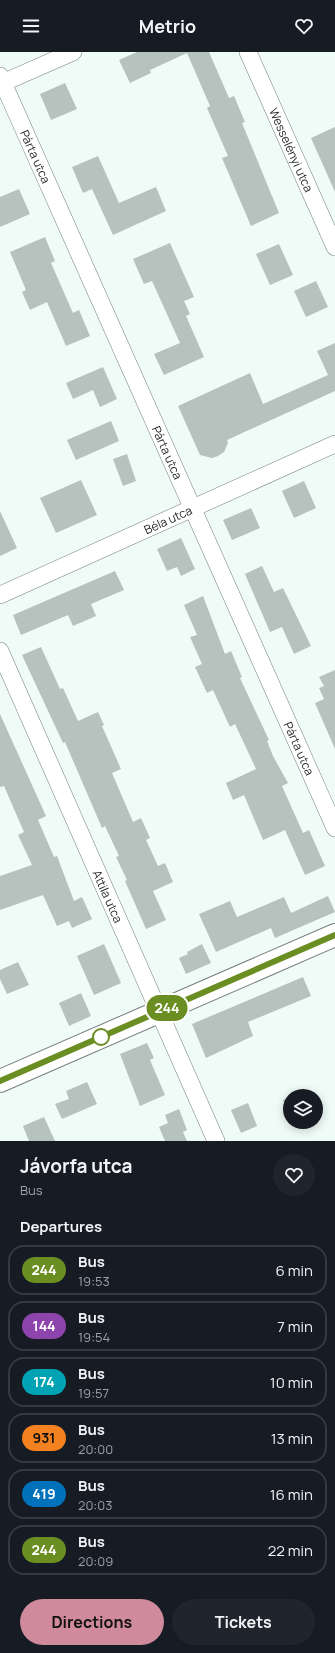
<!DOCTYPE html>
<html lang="en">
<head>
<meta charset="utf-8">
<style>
	body { margin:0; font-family:Manrope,sans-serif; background:#20242c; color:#f1f3f6; height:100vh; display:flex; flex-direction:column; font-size:15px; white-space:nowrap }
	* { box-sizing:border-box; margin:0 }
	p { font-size:13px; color:#9ea1a6 }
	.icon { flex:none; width:22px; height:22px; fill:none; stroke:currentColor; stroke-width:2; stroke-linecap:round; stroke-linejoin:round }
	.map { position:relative; height:1089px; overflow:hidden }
	.details { display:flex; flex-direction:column; background:#171b24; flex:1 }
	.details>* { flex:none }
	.badge { padding:0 8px; border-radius:13px; font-size:14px; line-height:26px }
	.controls { position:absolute; left:283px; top:1037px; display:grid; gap:8px }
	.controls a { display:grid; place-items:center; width:40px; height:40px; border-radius:50%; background:#171b24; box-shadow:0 2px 10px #0003; font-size:20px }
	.map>.badge { position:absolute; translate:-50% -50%; box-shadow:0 0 0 2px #fff }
	h2 { padding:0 20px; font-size:15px; line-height:36px }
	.round { display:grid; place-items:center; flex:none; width:42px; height:42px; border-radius:21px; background:#20242c }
	.overview { display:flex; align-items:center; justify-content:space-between; height:68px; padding:0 20px }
	h1 { font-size:19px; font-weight:700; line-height:30px }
	.action { display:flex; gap:8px; margin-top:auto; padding:8px 20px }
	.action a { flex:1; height:46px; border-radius:24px; background:#cf8a9b; color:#111; font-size:16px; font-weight:700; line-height:46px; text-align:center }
	.action a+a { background:#20242c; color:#f1f3f6 }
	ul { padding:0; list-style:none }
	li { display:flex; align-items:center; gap:12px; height:50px; margin:0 8px 6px; padding:0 12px; border:2px solid #363941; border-radius:16px }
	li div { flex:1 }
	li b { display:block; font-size:15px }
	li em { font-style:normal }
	li .badge { min-width:44px; font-weight:700; text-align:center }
	header { display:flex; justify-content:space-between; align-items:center; height:52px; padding:0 20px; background:#171b24; font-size:18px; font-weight:700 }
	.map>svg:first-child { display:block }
	.building { fill:#b6c2be }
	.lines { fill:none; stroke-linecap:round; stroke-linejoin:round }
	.minor-casing { stroke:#757f7c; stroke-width:18 }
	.secondary-casing { stroke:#757f7c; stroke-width:24 }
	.minor { stroke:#fff; stroke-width:17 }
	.secondary { stroke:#fff; stroke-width:22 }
	.line-casing { stroke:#fff; stroke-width:9 }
	.line { stroke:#6b8e23; stroke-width:6 }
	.stop-dot { fill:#fff; stroke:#6b8e23; stroke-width:2 }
	.labels { text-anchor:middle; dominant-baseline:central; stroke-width:3; stroke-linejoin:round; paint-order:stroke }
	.street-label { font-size:12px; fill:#242927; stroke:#effbf7 }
</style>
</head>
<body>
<header><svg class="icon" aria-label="menu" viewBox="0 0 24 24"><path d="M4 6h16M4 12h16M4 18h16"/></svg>Metrio<svg class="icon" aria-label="heart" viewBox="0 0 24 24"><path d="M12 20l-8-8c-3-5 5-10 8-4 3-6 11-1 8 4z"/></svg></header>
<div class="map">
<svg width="335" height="1089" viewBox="0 0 335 1089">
	<rect width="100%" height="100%" fill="#effbf7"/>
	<path class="building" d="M 137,0 L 209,0 L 229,46 L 234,44 L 245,70 L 242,71 L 279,161 L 251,174 L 222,106 L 228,104 L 207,56 L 210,54 L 187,1 L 150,18 L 151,21 L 130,31 L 119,8 Z
		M 65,31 L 77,57 L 51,68 L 40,42 Z
		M 335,75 L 335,140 L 311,86 Z
		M 98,104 L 119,151 L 156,135 L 166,159 L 113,183 L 92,137 L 83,141 L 72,115 Z
		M 19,137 L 30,162 L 0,175 L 0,145 Z
		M 45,185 L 55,209 L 51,211 L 73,261 L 79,258 L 90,284 L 66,294 L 47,250 L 30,258 L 22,240 L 26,238 L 10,200 Z
		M 170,191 L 194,245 L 184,249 L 190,262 L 186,264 L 204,305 L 164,323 L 154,302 L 180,291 L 152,229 L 144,232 L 133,207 Z
		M 279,192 L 293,223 L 270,233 L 256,202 Z
		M 316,229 L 328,255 L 306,265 L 294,239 Z
		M 335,291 L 335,339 L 227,388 L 228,391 L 224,400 L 218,404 L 212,406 L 200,403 L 178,354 L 250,321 L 263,352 L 328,323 L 317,299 Z
		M 103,315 L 117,347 L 100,355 L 93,338 L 73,347 L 66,331 Z
		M 111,369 L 119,389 L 76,408 L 67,388 Z
		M 127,402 L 136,429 L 123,434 L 113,407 Z
		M 81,428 L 97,463 L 56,481 L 40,446 Z
		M 304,429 L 316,456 L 294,466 L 282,439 Z
		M 251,456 L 260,476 L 232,488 L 223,468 Z
		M 0,459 L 17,496 L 0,504 Z
		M 181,486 L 195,517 L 181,524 L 177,515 L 167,519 L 157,497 Z
		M 262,514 L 274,540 L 283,536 L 311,594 L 294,602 L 282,575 L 270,580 L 245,522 Z
		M 115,519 L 124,538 L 91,552 L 96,564 L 73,574 L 68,563 L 21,583 L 13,563 Z
		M 203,544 L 225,602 L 231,599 L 242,625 L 240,626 L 269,688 L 267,689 L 273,704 L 288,731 L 282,734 L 303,781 L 309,778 L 325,814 L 305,823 L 285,778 L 263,788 L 244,743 L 233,748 L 226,731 L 256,717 L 235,672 L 230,675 L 213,638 L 207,641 L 195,615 L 202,612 L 190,585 L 197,583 L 184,553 Z
		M 41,595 L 60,637 L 63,636 L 78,669 L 98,660 L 104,673 L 102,674 L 121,717 L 112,721 L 133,770 L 141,766 L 150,786 L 146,788 L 158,814 L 165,811 L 173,830 L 153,839 L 166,868 L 146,877 L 125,829 L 127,828 L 116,805 L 119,804 L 105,774 L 102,776 L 65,690 L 63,691 L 22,603 Z
		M 335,618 L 335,697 L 315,651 L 324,647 L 319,636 L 324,634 L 319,625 Z
		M 0,662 L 46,764 L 38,768 L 54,805 L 57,804 L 74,849 L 82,845 L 92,867 L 72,876 L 69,869 L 57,874 L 43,843 L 0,858 L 0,824 L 32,813 L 18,783 L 24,780 L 4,734 L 0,735 Z
		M 328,844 L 335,860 L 275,886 L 271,876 L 216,900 L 199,862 L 230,849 L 237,865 L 284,845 L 291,861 Z
		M 104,892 L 121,931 L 94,943 L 77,904 Z
		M 202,892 L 211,911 L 186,922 L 179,906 L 188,902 L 187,900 Z
		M 18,910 L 29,933 L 7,942 L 0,927 L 0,918 Z
		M 303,925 L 311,944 L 248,970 L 253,984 L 206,1006 L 192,972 Z
		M 81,941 L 91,964 L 69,974 L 59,951 Z
		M 147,991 L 154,1006 L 150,1008 L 165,1043 L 140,1054 L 120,1002 Z
		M 87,1030 L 97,1052 L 62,1067 L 55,1052 L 69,1047 L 66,1039 Z
		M 290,1045 L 290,1065 L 283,1048 Z
		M 248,1051 L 257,1074 L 241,1081 L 231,1058 Z
		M 179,1057 L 187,1078 L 183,1080 L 187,1089 L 165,1089 L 159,1075 L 168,1071 L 165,1063 Z
		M 44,1065 L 55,1089 L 29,1089 L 23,1074 Z"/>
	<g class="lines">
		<defs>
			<g id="minor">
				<path id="s1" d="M 248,0 L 335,195"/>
				<path id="s2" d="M 0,24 L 335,776"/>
				<path d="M 0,32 L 73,0"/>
				<path id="s3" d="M 0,543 L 335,392"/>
				<path id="s4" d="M 0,599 L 216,1089"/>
			</g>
			<path id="secondary" d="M 0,1029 L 335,883"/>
		</defs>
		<use href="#minor" class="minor-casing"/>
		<use href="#secondary" class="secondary-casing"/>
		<use href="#minor" class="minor"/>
		<use href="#secondary" class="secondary"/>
	</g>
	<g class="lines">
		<defs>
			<path id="line" d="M 0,1029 L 335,883"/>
		</defs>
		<use href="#line" class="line-casing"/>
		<use href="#line" class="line"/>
	</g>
	<circle class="stop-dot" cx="101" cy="985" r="8"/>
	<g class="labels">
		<g class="street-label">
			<text stroke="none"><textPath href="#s1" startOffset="107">Wesselényi utca</textPath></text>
			<text stroke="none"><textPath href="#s2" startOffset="88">Párta utca</textPath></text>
			<text stroke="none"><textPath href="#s2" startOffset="412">Párta utca</textPath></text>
			<text stroke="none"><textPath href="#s3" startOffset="184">Béla utca</textPath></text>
			<text stroke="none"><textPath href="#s2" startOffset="736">Párta utca</textPath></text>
			<text stroke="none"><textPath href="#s4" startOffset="268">Attila utca</textPath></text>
		</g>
	</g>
</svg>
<div class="controls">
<a><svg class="icon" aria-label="layers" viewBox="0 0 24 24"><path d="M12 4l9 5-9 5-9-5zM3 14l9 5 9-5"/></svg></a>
</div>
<b class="badge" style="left:167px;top:956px;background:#6b8e23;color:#fff">244</b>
</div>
<section class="details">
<div class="overview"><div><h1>Jávorfa utca</h1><p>Bus</p></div><a class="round"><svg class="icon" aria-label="heart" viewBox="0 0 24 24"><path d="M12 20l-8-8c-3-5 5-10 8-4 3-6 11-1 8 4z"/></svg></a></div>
<h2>Departures</h2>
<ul>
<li><span class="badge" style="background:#6b8e23;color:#fff">244</span><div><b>Bus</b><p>19:53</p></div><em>6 min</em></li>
<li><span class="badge" style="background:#8e44ad;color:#fff">144</span><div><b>Bus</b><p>19:54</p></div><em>7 min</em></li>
<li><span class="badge" style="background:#00a3b4;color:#fff">174</span><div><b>Bus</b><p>19:57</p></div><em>10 min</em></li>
<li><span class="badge" style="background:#f58220;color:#111">931</span><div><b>Bus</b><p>20:00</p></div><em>13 min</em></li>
<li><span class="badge" style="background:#0072bc;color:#fff">419</span><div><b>Bus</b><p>20:03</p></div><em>16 min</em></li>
<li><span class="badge" style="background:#6b8e23;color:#fff">244</span><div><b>Bus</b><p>20:09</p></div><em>22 min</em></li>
</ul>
<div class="action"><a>Directions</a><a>Tickets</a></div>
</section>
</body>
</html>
